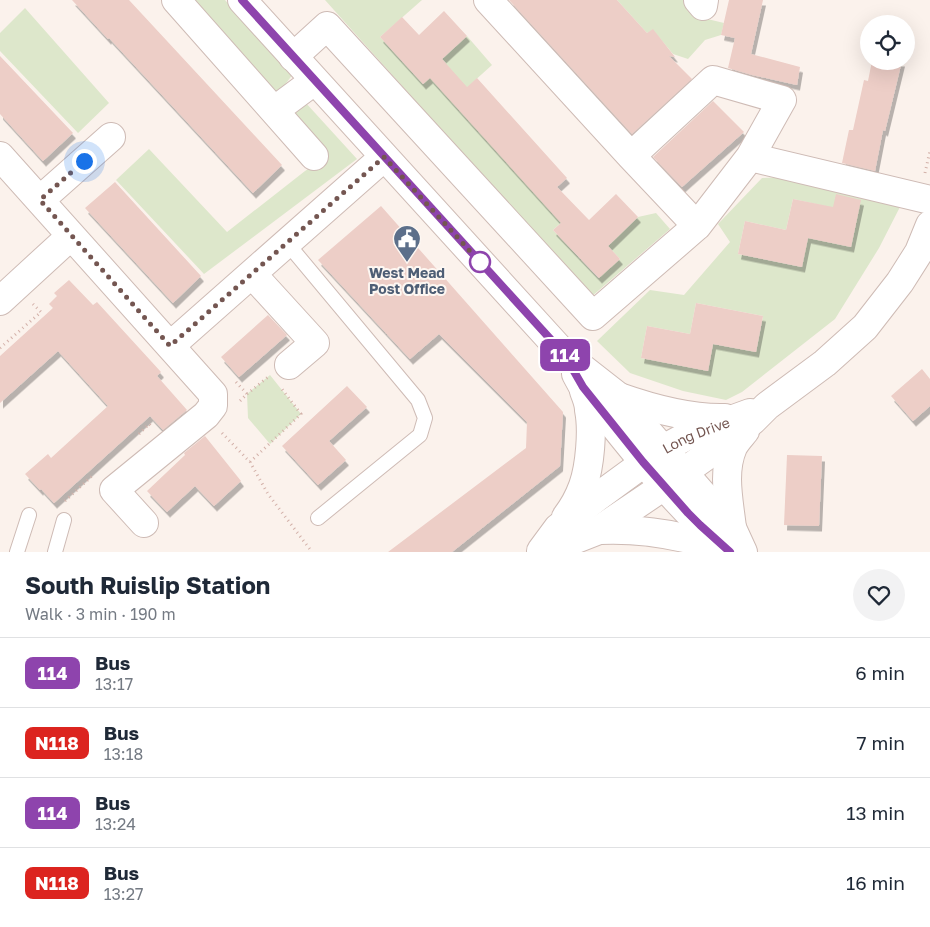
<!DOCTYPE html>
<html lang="en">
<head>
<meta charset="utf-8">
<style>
	body { margin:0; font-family:"Golos Text",sans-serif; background:#f2f2f3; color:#1f2937; height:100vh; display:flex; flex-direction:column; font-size:19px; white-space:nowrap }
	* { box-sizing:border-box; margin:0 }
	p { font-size:16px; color:#747a83 }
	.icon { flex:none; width:28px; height:28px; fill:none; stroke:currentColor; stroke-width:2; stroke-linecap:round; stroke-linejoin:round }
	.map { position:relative; height:552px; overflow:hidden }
	.sheet { display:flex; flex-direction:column; background:#fff; flex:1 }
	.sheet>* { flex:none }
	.badge { padding:0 10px; border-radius:8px; font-size:18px; line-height:32px }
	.fabs { position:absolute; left:860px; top:15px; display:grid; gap:10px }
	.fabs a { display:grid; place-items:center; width:55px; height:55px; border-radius:50%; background:#fff; box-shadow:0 5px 20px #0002; font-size:25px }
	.you { position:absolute; width:25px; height:25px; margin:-12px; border:4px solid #fff; border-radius:50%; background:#1a73e8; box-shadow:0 0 0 8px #1a73e833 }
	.map>.badge { position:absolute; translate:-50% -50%; box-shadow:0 0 0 2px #fff }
	.round { display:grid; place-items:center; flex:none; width:52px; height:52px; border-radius:26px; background:#f2f2f3 }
	.overview { display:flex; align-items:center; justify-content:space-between; height:85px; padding:0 25px }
	h1 { font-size:24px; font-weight:700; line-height:38px }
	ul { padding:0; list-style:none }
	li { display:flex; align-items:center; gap:15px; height:70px; padding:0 25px; border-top:1px solid #e0e1e3 }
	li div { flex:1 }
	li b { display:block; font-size:19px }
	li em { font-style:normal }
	li .badge { min-width:55px; font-weight:700; text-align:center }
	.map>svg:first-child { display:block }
	.green { fill:#dde7cb; fill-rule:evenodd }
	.building { fill:#edcec7; filter:url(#shadow) }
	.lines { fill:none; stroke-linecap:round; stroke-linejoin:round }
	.service-casing { stroke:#cebbb5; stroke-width:16 }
	.minor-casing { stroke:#cebbb5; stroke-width:30 }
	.tertiary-casing { stroke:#cebbb5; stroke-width:30 }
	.path { stroke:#d3b1a9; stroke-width:3; stroke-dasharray:1 4; stroke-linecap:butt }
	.service { stroke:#fff; stroke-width:14 }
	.minor { stroke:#fff; stroke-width:28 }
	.tertiary { stroke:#fff; stroke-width:28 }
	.line-casing { stroke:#fff; stroke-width:11 }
	.line { stroke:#8e44ad; stroke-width:8 }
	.walk { stroke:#745651; stroke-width:5; stroke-dasharray:0 9 }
	.stop-dot { fill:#fff; stroke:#8e44ad; stroke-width:2.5 }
	.labels { text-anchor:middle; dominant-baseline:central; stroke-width:4; stroke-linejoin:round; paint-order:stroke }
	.service-label { font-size:14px; font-weight:bold; fill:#4e5e75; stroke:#fdf7f2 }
	.street-label { font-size:14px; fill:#745651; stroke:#fdf7f2 }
</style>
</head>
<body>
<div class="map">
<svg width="930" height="552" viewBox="0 0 930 552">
	<defs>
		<filter id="shadow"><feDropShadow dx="3" dy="5.5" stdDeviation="0" flood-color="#0004"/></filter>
	</defs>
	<rect width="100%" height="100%" fill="#fbf2ec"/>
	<path class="green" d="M 188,0 L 225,0 L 293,74 L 281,90 L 272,92 Z
		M 325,0 L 422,0 L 380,37 L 423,84 L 446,63 L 442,59 L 467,36 L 492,65 L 452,101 L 564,220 L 553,230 L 598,278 L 620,259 L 608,246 L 638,217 L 656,213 L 670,229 L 591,297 Z
		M 617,0 L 685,0 L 699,17 L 724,23 L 721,35 L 705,40 L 688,59 L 673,54 L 653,30 L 647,33 Z
		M 25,8 L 109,103 L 78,133 L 0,51 L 0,33 Z
		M 305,102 L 357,159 L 204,274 L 116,180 L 149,149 L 227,232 L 305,171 L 327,157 L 291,117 Z
		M 786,177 L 901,205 L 879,248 L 835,319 L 742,392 L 726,400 L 683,391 L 630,373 L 597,341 L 650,290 L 684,295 L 730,242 L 718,224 L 762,178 ZM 793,199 L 858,213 L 851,247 L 808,238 L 801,267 L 738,254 L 745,221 L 786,230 ZM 696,303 L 763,316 L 756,352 L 713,344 L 708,371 L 641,358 L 647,326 L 690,334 Z
		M 270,375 L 301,414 L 270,444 L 248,418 L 247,394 Z"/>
	<path class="building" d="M 72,0 L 129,0 L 282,165 L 253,193 L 109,38 L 108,39 Z
		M 509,0 L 617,0 L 647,33 L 653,29 L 675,57 L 669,56 L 692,79 L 632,134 Z
		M 729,0 L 763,0 L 751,54 L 800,67 L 797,85 L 752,75 L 728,68 L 735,38 L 721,35 Z
		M 444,11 L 467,36 L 442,59 L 467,87 L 477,78 L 567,178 L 557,187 L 589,220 L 616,194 L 638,217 L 608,246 L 620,259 L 599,278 L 553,230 L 561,223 L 430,78 L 423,84 L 380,37 L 402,17 L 419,35 Z
		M 0,56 L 73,133 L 43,161 L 0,114 Z
		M 872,61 L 902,61 L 885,131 L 883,130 L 875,171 L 842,163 L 849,130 L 853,130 L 864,80 L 868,81 Z
		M 713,101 L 744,132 L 682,187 L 653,157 Z
		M 115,182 L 201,276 L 173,303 L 85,208 Z
		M 836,194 L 861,200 L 851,247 L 808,238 L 802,267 L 738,254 L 745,221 L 786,230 L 793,199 L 833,207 Z
		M 381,206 L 563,412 L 560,466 L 452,552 L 388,552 L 526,448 L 527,422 L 439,334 L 410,359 L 318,260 Z
		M 69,280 L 93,305 L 97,302 L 161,372 L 157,376 L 187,410 L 163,430 L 150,416 L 54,503 L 41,489 L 40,490 L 25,474 L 48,454 L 51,458 L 108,406 L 58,351 L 0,403 L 0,356 L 53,308 L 49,304 L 57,296 L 54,293 Z
		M 696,303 L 763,316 L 756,352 L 713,344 L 708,371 L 641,358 L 647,326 L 690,334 Z
		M 268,315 L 287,335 L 239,377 L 221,357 Z
		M 922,369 L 930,379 L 930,406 L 913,421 L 891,396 Z
		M 347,386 L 367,407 L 329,441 L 346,460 L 318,485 L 282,446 Z
		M 205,436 L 241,481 L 214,506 L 195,486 L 167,512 L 147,491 L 185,455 L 184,453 Z
		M 787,455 L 822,456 L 819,526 L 784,525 Z"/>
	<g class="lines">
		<defs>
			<path id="service" d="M 287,243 L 418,400 L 425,418 L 420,435 L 318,518
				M 17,552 L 29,515
				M 55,552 L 64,520"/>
			<path id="minor" d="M 176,0 L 314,156
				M 488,0 L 631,156 L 697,226
				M 698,0 L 703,6 L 704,0
				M 293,57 L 327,26 L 593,316 L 697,226 L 750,157 L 930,200
				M 275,110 L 314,81
				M 0,156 L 213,394 L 213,406 L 206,415 L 114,490 L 144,523
				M 631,156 L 713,80 L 782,100 L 750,157
				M 40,200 L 111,137
				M 252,274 L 315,343 L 289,365
				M 0,301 L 61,245 L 72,237
				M 170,346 L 384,157"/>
			<g id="tertiary">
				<path d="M 242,0 L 564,354 L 619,397 L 648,432 L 732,528 L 743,552"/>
				<path d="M 576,374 L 583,387 C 630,445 673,503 730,552"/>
				<path d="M 619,397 C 653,409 689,419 725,418"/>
				<path d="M 566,517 C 573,508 579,497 583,486 C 590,466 593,430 589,410 C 589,403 586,397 584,391"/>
				<path d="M 732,528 C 729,501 722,472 733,447 C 736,441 741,436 745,431"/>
				<path d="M 599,530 C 640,528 681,535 720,548"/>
				<path id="s1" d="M 541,551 L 558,528 L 596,498 L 663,449 L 687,436 L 750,413"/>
				<path d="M 543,552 L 599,530 L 664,486 L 727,441 L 753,420 L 767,406 L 825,363 L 865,327 L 900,282 L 919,252 L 930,225"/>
			</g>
		</defs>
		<use href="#service" class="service-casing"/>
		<use href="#minor" class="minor-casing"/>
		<use href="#tertiary" class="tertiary-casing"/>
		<path class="path" d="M 925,173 L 930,151
			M 0,348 L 41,312 L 33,304
			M 236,382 L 247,394 L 239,402
			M 247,394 L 268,377
			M 222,433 L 250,462 L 268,494 L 312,552
			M 139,434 L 149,424 L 151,426
			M 250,462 L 301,414 L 282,389
			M 65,501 L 92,476"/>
		<use href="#service" class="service"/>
		<use href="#minor" class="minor"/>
		<use href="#tertiary" class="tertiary"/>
	</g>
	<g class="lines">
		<defs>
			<path id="line" d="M 242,0 L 564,354 L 583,387 L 643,462 L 688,513 L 700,525 L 730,552"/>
		</defs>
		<use href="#line" class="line-casing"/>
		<use href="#line" class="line"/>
		<path class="walk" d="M 84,161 L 40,200 L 170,346 L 384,157 L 480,262"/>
	</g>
	<defs>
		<symbol id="civic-pin" viewBox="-11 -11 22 30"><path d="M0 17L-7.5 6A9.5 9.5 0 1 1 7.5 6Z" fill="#5c6f8a" stroke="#fdf7f2"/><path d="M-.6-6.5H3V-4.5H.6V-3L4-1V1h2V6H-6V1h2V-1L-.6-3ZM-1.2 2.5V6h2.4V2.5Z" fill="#fff"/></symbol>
	</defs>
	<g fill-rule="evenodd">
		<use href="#civic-pin" x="391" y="223" width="32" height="43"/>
	</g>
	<circle class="stop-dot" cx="480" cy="262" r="10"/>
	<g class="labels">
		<g class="service-label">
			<text x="407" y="272">West Mead<tspan x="407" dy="16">Post Office</tspan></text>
		</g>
		<g class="street-label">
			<text stroke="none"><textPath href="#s1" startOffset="196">Long Drive</textPath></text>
		</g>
	</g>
</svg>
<div class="fabs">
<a><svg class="icon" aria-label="locate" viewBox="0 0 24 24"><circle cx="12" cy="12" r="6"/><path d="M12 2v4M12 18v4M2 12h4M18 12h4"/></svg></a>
</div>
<div class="you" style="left:84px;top:161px"></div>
<b class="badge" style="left:565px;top:355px;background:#8e44ad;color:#fff">114</b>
</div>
<section class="sheet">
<div class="overview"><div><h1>South Ruislip Station</h1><p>Walk · 3 min · 190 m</p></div><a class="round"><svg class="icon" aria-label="heart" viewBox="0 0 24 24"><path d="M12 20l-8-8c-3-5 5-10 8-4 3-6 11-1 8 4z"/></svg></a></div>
<ul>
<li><span class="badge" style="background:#8e44ad;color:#fff">114</span><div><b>Bus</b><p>13:17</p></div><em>6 min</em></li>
<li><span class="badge" style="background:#dc241f;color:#fff">N118</span><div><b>Bus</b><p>13:18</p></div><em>7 min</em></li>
<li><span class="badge" style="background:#8e44ad;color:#fff">114</span><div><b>Bus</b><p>13:24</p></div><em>13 min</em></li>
<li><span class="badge" style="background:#dc241f;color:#fff">N118</span><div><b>Bus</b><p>13:27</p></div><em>16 min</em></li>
</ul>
</section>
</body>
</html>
